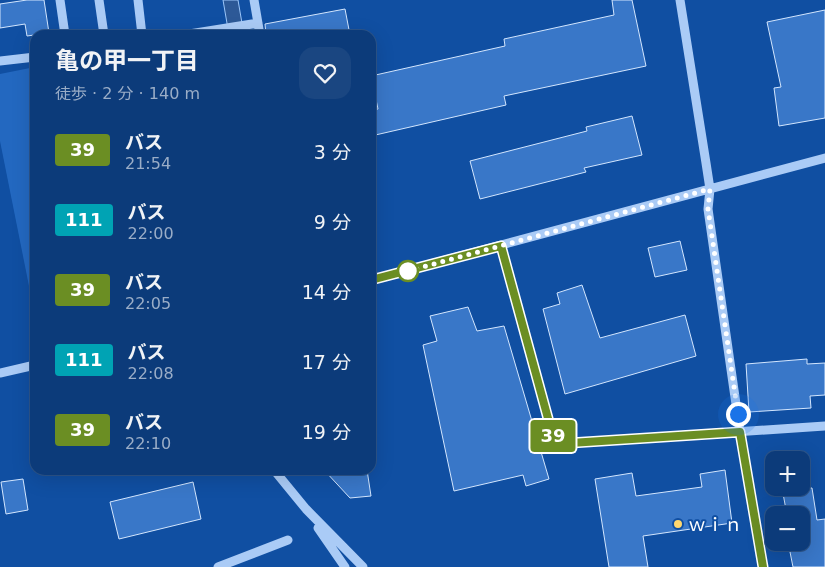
<!DOCTYPE html>
<html lang="ja">
<head>
<meta charset="utf-8">
<style>
	body { margin:0; font-family:"DejaVu Sans","Noto Sans JP",sans-serif; background:#1a4681; color:#f1f3f6; height:100vh; display:flex; flex-direction:column; font-size:19px; white-space:nowrap }
	* { box-sizing:border-box; margin:0 }
	p { font-size:16px; color:#9aadc7 }
	.icon { flex:none; width:28px; height:28px; fill:none; stroke:currentColor; stroke-width:2; stroke-linecap:round; stroke-linejoin:round }
	.map { position:relative; flex:1; overflow:hidden }
	.details { position:absolute; left:30px; top:30px; width:346px; height:445px; display:flex; flex-direction:column; background:#0c3b7a; border-radius:15px; box-shadow:0 5px 20px #0002,0 0 0 1px #2c558b }
	.details>* { flex:none }
	.badge { padding:0 10px; border-radius:4px; font-size:18px; line-height:32px }
	.buttons { position:absolute; left:765px; top:451px; display:grid; gap:10px }
	.buttons a { display:grid; place-items:center; width:45px; height:45px; border-radius:10px; background:#0c3b7a; box-shadow:0 5px 20px #0002,0 0 0 1px #2c558b; font-size:25px }
	.you { position:absolute; width:25px; height:25px; margin:-12px; border:4px solid #fff; border-radius:50%; background:#1a73e8; box-shadow:0 0 0 8px #1a73e833 }
	.map>.badge { position:absolute; translate:-50% -50%; box-shadow:0 0 0 2px #fff }
	.round { display:grid; place-items:center; flex:none; width:52px; height:52px; border-radius:15px; background:#1a4681 }
	.headline { display:flex; align-items:center; justify-content:space-between; height:85px; padding:0 25px }
	h1 { font-size:24px; font-weight:700; line-height:38px }
	ul { padding:0; list-style:none }
	li { display:flex; align-items:center; gap:15px; height:70px; padding:0 25px }
	li div { flex:1 }
	li b { display:block; font-size:19px }
	li em { font-style:normal }
	li .badge { min-width:55px; font-weight:700; text-align:center }
	.map>svg:first-child { display:block }
	.green { fill:#2368c0 }
	.water { fill:#2d5997; stroke:#9cc6f9 }
	.building { fill:#3977c8; stroke:#d3e6fe }
	.lines { fill:none; stroke-linecap:round; stroke-linejoin:round }
	.minor { stroke:#aacbf6; stroke-width:9 }
	.line-casing { stroke:#fff; stroke-width:11 }
	.line { stroke:#6b8e23; stroke-width:8 }
	.walk { stroke:#fff; stroke-width:5; stroke-dasharray:0 9 }
	.stop-dot { fill:#fff; stroke:#6b8e23; stroke-width:2.5 }
	.poi-dot { fill:#ffd76e; stroke:#104fa2; stroke-width:2 }
	.labels { text-anchor:middle; dominant-baseline:central; stroke-width:4; stroke-linejoin:round; paint-order:stroke }
	.poi-label { font-size:18px; fill:#fff; stroke:#104fa2; text-anchor:start }
</style>
</head>
<body>
<div class="map">
<svg width="825" height="567" viewBox="0 0 825 567">
	<rect width="100%" height="100%" fill="#104fa2"/>
	<path class="green" d="M 35,67 L 35,305 L 33,306 L 0,141 L 0,74 Z"/>
	<path class="water" d="M 223,0 L 238,0 L 244,35 L 229,35 Z"/>
	<path class="building" d="M 27,0 L 44,0 L 49,33 L 27,36 L 25,24 L 0,28 L 0,4 Z
		M 612,0 L 632,0 L 646,66 L 504,96 L 506,105 L 371,136 L 371,111 L 378,109 L 371,76 L 505,46 L 504,39 L 614,15 Z
		M 345,9 L 350,35 L 266,35 L 265,24 Z
		M 825,10 L 825,118 L 779,126 L 774,88 L 781,87 L 767,22 Z
		M 632,116 L 642,155 L 584,168 L 586,172 L 480,199 L 470,161 L 587,131 L 586,127 Z
		M 680,241 L 687,270 L 655,277 L 648,248 Z
		M 582,285 L 600,338 L 685,315 L 696,356 L 565,394 L 543,309 L 560,304 L 557,293 Z
		M 468,307 L 477,331 L 504,326 L 549,479 L 526,486 L 523,475 L 454,491 L 423,345 L 437,341 L 430,316 Z
		M 807,359 L 807,364 L 825,363 L 825,395 L 810,396 L 811,408 L 749,412 L 746,364 Z
		M 324,470 L 367,470 L 371,496 L 350,498 Z
		M 725,470 L 732,523 L 643,536 L 648,567 L 609,567 L 595,479 L 632,473 L 636,496 L 702,487 L 700,474 Z
		M 23,479 L 28,510 L 6,514 L 1,482 Z
		M 193,482 L 201,519 L 119,539 L 110,502 Z
		M 782,488 L 812,488 L 817,520 L 825,519 L 825,567 L 793,567 L 788,542 L 801,542 L 801,515 L 787,515 Z"/>
	<g class="lines">
		<path class="minor" d="M 60,0 L 65,35
			M 99,0 L 104,35
			M 138,0 L 142,35
			M 254,0 L 260,35
			M 680,0 L 706,163 L 710,189 L 708,209 L 740,432 L 763,567
			M 183,35 L 258,23
			M 0,61 L 35,57
			M 501,246 L 555,444 L 825,426
			M 371,280 L 825,158
			M 0,373 L 35,365
			M 274,470 L 306,509 L 363,567
			M 318,528 L 345,567
			M 218,567 L 288,540"/>
	</g>
	<g class="lines">
		<defs>
			<path id="line" d="M 371,280 L 501,246 L 555,444 L 740,432 L 763,567"/>
		</defs>
		<use href="#line" class="line-casing"/>
		<use href="#line" class="line"/>
		<path class="walk" d="M 408,271 L 710,189 L 708,209 L 738,414"/>
	</g>
	<circle class="stop-dot" cx="408" cy="271" r="10"/>
	<circle class="poi-dot" cx="678" cy="524" r="5"/>
	<g class="labels">
		<g class="poi-label">
			<text x="688" y="524">ｗｉｎ</text>
		</g>
	</g>
</svg>
<div class="buttons">
<a>+</a>
<a>−</a>
</div>
<div class="you" style="left:738px;top:414px"></div>
<b class="badge" style="left:553px;top:436px;background:#6b8e23;color:#fff">39</b>
<section class="details">
<div class="headline"><div><h1>亀の甲一丁目</h1><p>徒歩 · 2 分 · 140 m</p></div><a class="round"><svg class="icon" aria-label="heart" viewBox="0 0 24 24"><path d="M12 20l-8-8c-3-5 5-10 8-4 3-6 11-1 8 4z"/></svg></a></div>
<ul>
<li><span class="badge" style="background:#6b8e23;color:#fff">39</span><div><b>バス</b><p>21:54</p></div><em>3 分</em></li>
<li><span class="badge" style="background:#00a3b4;color:#fff">111</span><div><b>バス</b><p>22:00</p></div><em>9 分</em></li>
<li><span class="badge" style="background:#6b8e23;color:#fff">39</span><div><b>バス</b><p>22:05</p></div><em>14 分</em></li>
<li><span class="badge" style="background:#00a3b4;color:#fff">111</span><div><b>バス</b><p>22:08</p></div><em>17 分</em></li>
<li><span class="badge" style="background:#6b8e23;color:#fff">39</span><div><b>バス</b><p>22:10</p></div><em>19 分</em></li>
</ul>
</section>
</div>
</body>
</html>
